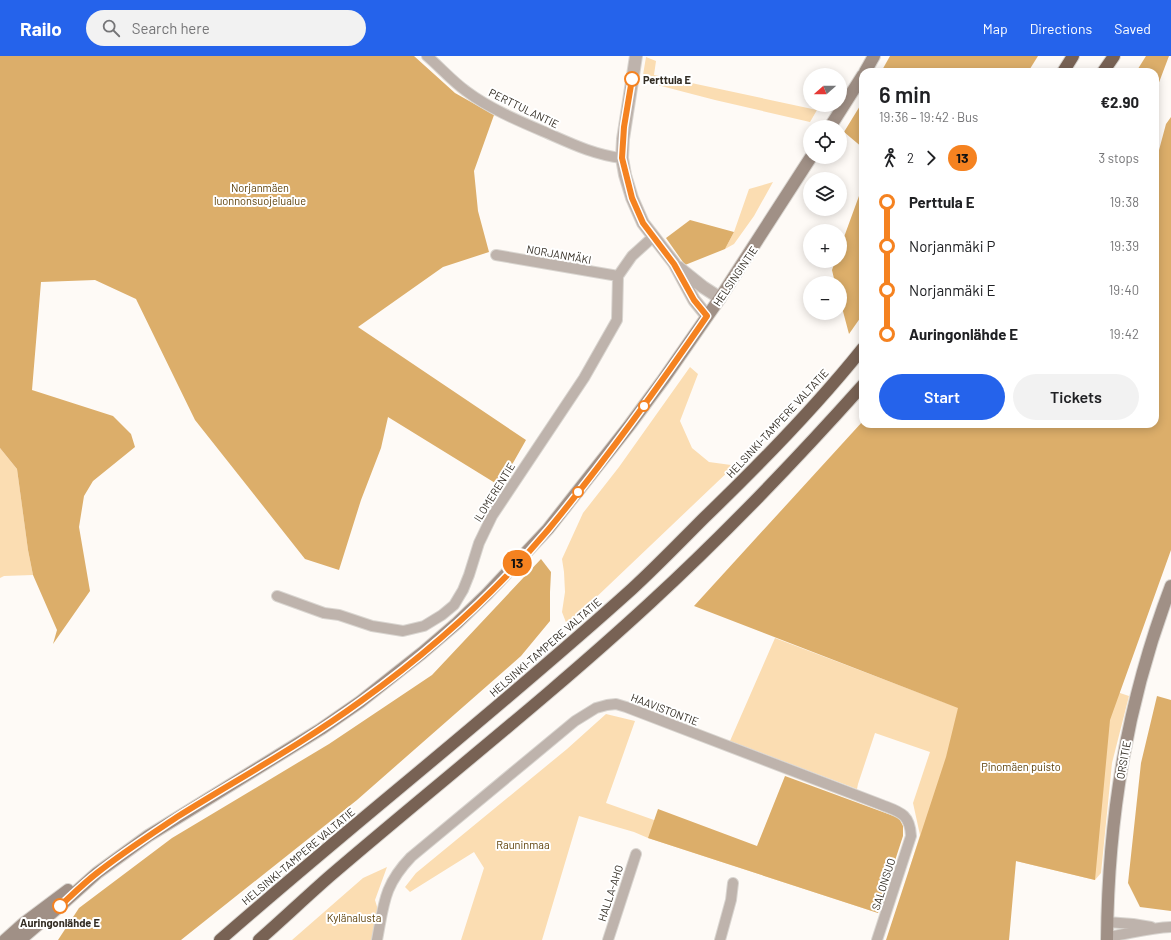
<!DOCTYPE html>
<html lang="en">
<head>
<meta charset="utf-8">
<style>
	body { margin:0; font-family:Barlow,sans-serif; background:#f2f2f2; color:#202124; height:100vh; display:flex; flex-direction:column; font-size:15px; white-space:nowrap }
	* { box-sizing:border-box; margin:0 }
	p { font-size:13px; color:#757577 }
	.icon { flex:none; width:22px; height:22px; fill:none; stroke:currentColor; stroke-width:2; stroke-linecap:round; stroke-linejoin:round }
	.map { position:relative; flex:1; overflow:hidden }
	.drawer { position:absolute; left:859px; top:12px; width:300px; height:360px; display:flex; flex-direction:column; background:#fff; border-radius:12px; box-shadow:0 2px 10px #0003 }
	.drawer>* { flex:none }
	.badge { padding:0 8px; border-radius:13px; font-size:14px; line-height:26px }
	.needle { width:26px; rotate:249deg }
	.fabs { position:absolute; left:803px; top:12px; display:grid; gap:8px }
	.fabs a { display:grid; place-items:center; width:44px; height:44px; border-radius:50%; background:#fff; box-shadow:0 2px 10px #0003; font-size:20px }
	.map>.badge { position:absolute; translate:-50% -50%; box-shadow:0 0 0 2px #fff }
	.legs { display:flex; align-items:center; gap:6px; height:44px; padding:0 20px; font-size:13px }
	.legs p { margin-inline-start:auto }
	.summary { display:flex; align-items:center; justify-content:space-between; height:68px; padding:0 20px }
	h1 { font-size:22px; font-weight:600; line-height:30px }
	.primary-button { display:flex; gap:8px; margin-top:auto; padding:8px 20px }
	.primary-button a { flex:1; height:46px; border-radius:24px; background:#2563eb; color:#fff; font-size:16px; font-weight:600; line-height:46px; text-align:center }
	.primary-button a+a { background:#f2f2f2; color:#202124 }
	ul { padding:0 20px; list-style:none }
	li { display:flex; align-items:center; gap:14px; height:44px; font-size:15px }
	li i { display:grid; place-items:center; width:6px; height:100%; margin:0 5px; background:currentColor }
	li i::after { content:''; width:10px; height:10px; margin:-5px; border:3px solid; border-radius:50%; background:#fff }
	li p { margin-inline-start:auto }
	li:first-child i { background:linear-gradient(#0000 50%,currentColor 0) }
	li:last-child i { background:linear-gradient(currentColor 50%,#0000 0) }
	header { display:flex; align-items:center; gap:24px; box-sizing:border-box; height:56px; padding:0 20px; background:#2563eb; color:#fff }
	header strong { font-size:19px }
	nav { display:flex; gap:22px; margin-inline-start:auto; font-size:14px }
	.search { width:280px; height:36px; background:#f2f2f2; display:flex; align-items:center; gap:10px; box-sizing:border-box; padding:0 14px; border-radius:22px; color:#757577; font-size:15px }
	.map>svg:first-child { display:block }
	.green { fill:#fbddb2 }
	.forest { fill:#dcae6a }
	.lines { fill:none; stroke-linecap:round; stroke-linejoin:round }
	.minor-casing { stroke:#d9d5d0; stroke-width:12 }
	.tertiary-casing { stroke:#d9d5d0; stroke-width:14 }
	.secondary-casing { stroke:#d9d5d0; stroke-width:14 }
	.motorway-casing { stroke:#d9d5d0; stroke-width:14 }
	.minor { stroke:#beb3ac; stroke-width:10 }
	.tertiary { stroke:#beb3ac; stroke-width:12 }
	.secondary { stroke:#a09086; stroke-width:12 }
	.motorway { stroke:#786254; stroke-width:12 }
	.line-1-casing { stroke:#fff; stroke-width:9 }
	.line-1 { stroke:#f58220; stroke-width:6 }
	.stop-1-dot { fill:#fff; stroke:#f58220; stroke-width:2 }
	.labels { text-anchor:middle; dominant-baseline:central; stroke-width:4; stroke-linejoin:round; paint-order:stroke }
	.stop-label { font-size:11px; font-weight:bold; fill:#332d24; stroke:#fff; text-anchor:start }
	.street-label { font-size:11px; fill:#332d24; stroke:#fff }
	.park-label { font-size:11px; fill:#5b3d04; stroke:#fff }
</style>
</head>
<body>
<header>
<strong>Railo</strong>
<div class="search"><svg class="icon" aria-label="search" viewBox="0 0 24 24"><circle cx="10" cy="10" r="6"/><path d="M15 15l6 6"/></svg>Search here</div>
<nav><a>Map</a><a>Directions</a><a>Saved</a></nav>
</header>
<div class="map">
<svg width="1171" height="884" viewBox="0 0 1171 884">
	<rect width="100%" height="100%" fill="#fefaf6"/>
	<path class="green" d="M 646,1 L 656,5 L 654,19 L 817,54 L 810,66 L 715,44 L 642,25 Z
		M 773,126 L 754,160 L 734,188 L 725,193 L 734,176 L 749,133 Z
		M 690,311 L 698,318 L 680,365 L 692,392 L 709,406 L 731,409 L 733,411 L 567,569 L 562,556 L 565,536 L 564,516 L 562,503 L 583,457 L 619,411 Z
		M 0,392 L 17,413 L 28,494 L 33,519 L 4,520 L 0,522 Z
		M 775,582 L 946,647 L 1120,637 L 1129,640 L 1112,707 L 1101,817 L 1095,824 L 1016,805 L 909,814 L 920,779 L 913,747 L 930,696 L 875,677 L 858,728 L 857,733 L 730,685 Z
		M 606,658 L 635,665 L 606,747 L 654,764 L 878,857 L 648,782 L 634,776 L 579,760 L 542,884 L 461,884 L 484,812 L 474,796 L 410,836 L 405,831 L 416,817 L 567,693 Z
		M 387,811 L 375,844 L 378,854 L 373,884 L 292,884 L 363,822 Z"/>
	<path class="forest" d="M 0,0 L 414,0 L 455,37 L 494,59 L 474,115 L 478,155 L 489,196 L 443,211 L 358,271 L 526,384 L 500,430 L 388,361 L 381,392 L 361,444 L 339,514 L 305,503 L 195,364 L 136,243 L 95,224 L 41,226 L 32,334 L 113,360 L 131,378 L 135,391 L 93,425 L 84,440 L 79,471 L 90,535 L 53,588 L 57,574 L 33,519 L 28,494 L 17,413 L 0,392 Z
		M 890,0 L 1038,0 L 1028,16 L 881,16 Z
		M 1146,0 L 1169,0 L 1155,37 L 1155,16 L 1136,16 Z
		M 863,45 L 863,92 L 844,76 Z
		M 1171,61 L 1171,494 L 1110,664 L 1095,824 L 1016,805 L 1009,884 L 886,884 L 946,701 L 958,652 L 694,550 L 863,365 L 863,368 L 1155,368 L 1155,109 L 1166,68 Z
		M 863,129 L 863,258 L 849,278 L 840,244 L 840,227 L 835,227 L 832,214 L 835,205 L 840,205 L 840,192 Z
		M 690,164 L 734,176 L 725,193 L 685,209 L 666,182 Z
		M 541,503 L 551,516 L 550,536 L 550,565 L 521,600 L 357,744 L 181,884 L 58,884 L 79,852 L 172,782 L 329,688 L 432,619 Z
		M 1157,640 L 1171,644 L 1171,855 L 1140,851 L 1128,827 L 1141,707 Z
		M 785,720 L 899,762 L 903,770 L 903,780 L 878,857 L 648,782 L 658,753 L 757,790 Z"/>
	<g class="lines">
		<defs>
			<path id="minor" d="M 427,0 C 440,11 452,25 466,35 C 490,53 519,65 547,77 C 572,88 595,99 622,102
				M 496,199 L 618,220
				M 277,540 L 324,557 L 339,559 L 372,570 L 403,575 L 424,570 L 442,559 L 454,549 L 463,534 L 469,519 L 479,487 L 492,460 L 584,322 L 617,264 L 618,220 L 632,200 L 653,181
				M 1107,866 L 1133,868 L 1151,871
				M 1107,881 C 1128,878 1149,872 1171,871
				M 377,884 C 384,847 384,829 411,801 L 575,665 L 596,652 L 607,649 L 616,648 L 626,651 L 882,749 C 900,756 910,758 911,780 L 877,884
				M 608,884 L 636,798
				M 720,884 L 731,844 L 733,827"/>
			<path id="tertiary" d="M 636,0 L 623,83 L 622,102 L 625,119 L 632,142 L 643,167 L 674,207 L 694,244 L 707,260
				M 678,211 L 703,231 L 720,242"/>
			<path id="secondary" d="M 865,16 L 874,0
				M 830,71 L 863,19
				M 5,884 L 24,867 L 68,834
				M 20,884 L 60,850 L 97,817 L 148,780 L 321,673 L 360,646 L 422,597 L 457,567 L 487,538 L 548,473 L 629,370 L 663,324 L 720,242 L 811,101
				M 1107,884 C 1108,761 1127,646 1171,530"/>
			<path id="motorway" d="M 1063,16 L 1073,0
				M 1103,16 L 1114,0
				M 220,884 C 356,765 498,654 632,533 C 657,510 680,486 704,462 C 759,409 815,352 863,292
				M 259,884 C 283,863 306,841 330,820 C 436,729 547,642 650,547 C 725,478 795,405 863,329"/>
		</defs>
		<use href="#minor" class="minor-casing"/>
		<use href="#tertiary" class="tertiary-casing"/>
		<use href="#secondary" class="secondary-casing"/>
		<use href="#motorway" class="motorway-casing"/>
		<use href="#minor" class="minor"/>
		<use href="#tertiary" class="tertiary"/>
		<use href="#secondary" class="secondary"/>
		<use href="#motorway" class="motorway"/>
	</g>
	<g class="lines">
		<defs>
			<path id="line-1" d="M 60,850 C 72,839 84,827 97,817 C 122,797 150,779 177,761 C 238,723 302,688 361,645 C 429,596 494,538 548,474 C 605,405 657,333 707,260 L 694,244 L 674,208 L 643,167 L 632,142 L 622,102 L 624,71 L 632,23"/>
		</defs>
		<use href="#line-1" class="line-1-casing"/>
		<use href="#line-1" class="line-1"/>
	</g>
	<g class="stop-1-dot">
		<circle cx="632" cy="23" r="7"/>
		<circle cx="644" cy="350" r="5"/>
		<circle cx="578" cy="436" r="5"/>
		<circle cx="60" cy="850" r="7"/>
	</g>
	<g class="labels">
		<g class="stop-label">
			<text x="643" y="23">Perttula E</text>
			<text x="60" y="866" text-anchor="middle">Auringonlähde E</text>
		</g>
		<g class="street-label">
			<text transform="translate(524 52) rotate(26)">PERTTULANTIE</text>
			<text transform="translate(559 198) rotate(10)">NORJANMÄKI</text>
			<text transform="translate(735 220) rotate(-56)">HELSINGINTIE</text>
			<text transform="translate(777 367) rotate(-47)">HELSINKI-TAMPERE VALTATIE</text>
			<text transform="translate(494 436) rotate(-58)">ILOMERENTIE</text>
			<text transform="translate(545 591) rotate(-41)">HELSINKI-TAMPERE VALTATIE</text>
			<text transform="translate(665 653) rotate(21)">HAAVISTONTIE</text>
			<text transform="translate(1123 704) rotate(-80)">ORSITIE</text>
			<text transform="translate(298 800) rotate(-40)">HELSINKI-TAMPERE VALTATIE</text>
			<text transform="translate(883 828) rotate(-72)">SALONSUO</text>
			<text transform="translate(610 837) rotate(-72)">HALLA-AHO</text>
		</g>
		<g class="park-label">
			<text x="260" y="131">Norjanmäen<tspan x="260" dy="13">luonnonsuojelualue</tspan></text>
			<text x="1021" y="710">Pinomäen puisto</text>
			<text x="523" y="788">Rauninmaa</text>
			<text x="354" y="861">Kylänalusta</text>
		</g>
	</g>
</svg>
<div class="fabs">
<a><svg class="needle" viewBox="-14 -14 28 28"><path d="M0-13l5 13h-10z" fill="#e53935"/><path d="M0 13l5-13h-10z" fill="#757577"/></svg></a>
<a><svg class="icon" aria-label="locate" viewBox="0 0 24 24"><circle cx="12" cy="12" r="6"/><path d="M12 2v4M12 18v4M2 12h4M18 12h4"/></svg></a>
<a><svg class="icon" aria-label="layers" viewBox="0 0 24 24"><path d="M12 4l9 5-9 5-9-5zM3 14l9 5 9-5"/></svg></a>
<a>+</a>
<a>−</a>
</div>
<b class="badge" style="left:517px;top:507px;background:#f58220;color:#111">13</b>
<section class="drawer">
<div class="summary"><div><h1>6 min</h1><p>19:36 – 19:42 · Bus</p></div><b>€2.90</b></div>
<div class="legs"><svg class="icon" aria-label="walk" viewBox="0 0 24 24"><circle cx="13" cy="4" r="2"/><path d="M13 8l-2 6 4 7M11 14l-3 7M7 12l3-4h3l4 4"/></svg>2<svg class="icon" aria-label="forward" viewBox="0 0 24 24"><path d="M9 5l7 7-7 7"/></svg><b class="badge" style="background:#f58220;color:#111">13</b><p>3 stops</p></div>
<ul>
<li><i style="color:#f58220"></i><b>Perttula E</b><p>19:38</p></li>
<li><i style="color:#f58220"></i><span>Norjanmäki P</span><p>19:39</p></li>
<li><i style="color:#f58220"></i><span>Norjanmäki E</span><p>19:40</p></li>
<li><i style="color:#f58220"></i><b>Auringonlähde E</b><p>19:42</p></li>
</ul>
<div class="primary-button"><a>Start</a><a>Tickets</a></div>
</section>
</div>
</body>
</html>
